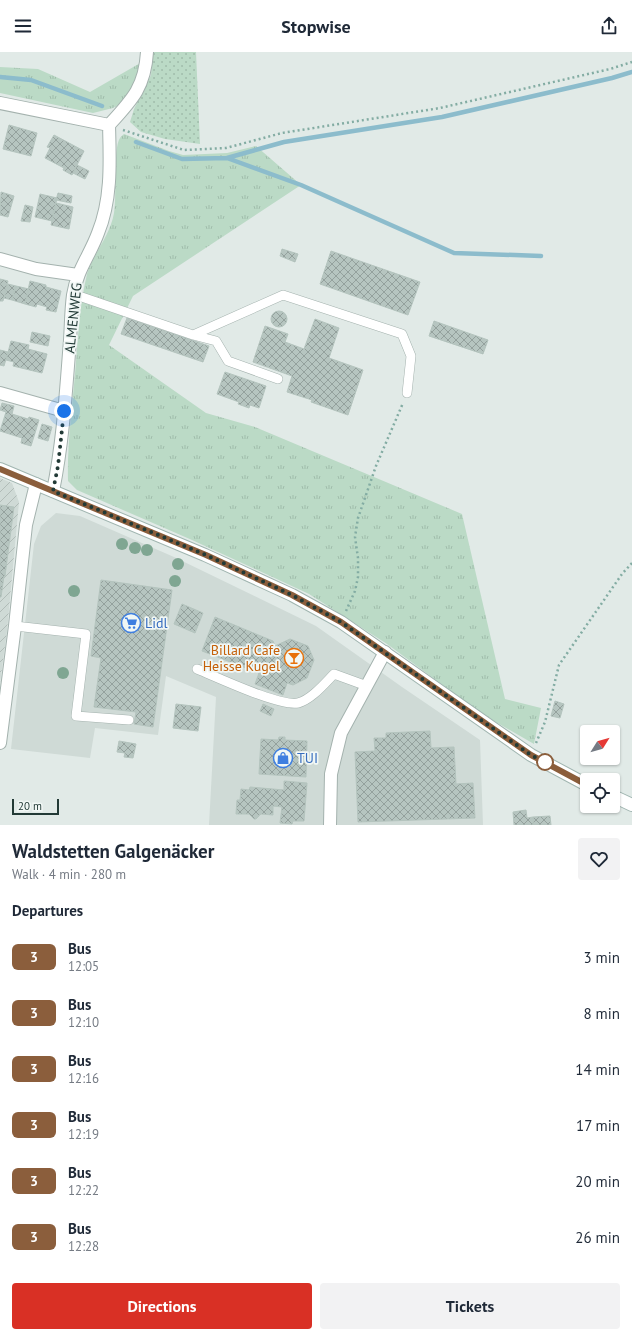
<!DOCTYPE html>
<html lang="en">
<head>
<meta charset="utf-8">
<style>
	body { margin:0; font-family:"PT Sans",sans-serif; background:#f2f2f3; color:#1f2937; height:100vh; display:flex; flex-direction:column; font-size:15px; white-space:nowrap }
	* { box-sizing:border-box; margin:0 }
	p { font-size:13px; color:#747a83 }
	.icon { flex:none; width:22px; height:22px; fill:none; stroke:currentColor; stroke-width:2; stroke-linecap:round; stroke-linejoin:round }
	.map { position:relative; height:773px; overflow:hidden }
	.side { display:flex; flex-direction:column; background:#fff; flex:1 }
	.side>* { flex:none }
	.badge { padding:0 8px; border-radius:6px; font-size:14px; line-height:26px }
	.needle { width:26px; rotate:53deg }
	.controls { position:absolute; left:580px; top:673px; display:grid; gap:8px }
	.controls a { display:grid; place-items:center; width:40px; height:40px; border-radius:4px; background:#fff; box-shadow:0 1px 3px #0004; font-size:20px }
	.scale { position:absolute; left:12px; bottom:10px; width:47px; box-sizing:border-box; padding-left:4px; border:2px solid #223a36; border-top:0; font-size:11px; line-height:14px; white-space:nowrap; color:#223a36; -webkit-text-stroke:3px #f1f7f5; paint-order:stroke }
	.you { position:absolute; width:20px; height:20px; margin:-10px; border:3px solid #fff; border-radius:50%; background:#1a73e8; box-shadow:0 0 0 6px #1a73e833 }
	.map>.badge { position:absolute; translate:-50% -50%; box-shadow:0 0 0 2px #fff }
	h2 { padding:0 12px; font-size:15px; line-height:36px }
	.round { display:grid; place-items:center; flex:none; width:42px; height:42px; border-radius:4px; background:#f2f2f3 }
	.head { display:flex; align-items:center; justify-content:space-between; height:68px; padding:0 12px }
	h1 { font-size:19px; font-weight:600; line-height:30px }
	.primary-button { display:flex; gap:8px; margin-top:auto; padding:8px 12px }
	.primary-button a { flex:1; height:46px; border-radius:4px; background:#d93025; color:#fff; font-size:16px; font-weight:600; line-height:46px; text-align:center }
	.primary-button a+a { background:#f2f2f3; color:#1f2937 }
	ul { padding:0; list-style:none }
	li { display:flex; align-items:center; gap:12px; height:56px; padding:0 12px }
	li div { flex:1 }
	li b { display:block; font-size:15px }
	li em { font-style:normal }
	li .badge { min-width:44px; font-weight:700; text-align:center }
	header { display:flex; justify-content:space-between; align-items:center; height:52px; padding:0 12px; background:#fff; font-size:18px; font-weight:600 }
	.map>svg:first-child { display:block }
	.built { fill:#cfdad6 }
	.industrial { fill:url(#industrial-furrows) }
	.grass { fill:url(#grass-tufts) }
	.garden { fill:url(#garden-dots) }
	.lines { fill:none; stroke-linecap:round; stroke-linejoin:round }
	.stream { stroke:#8cbccc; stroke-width:4.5 }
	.building { fill:url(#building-cross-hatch); stroke:#b4c4be }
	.lane-casing { stroke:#a4b2ae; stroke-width:10 }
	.street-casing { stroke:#a4b2ae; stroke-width:14 }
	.secondary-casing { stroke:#a0b5b0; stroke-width:14 }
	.path { stroke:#83aca3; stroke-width:2.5; stroke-dasharray:2 3; stroke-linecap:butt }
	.lane { stroke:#fff; stroke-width:9 }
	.street { stroke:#fff; stroke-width:12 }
	.secondary { stroke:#fff; stroke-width:12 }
	.tree { fill:#7fa692 }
	.line-casing { stroke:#fff; stroke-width:9 }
	.line { stroke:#8b5e3c; stroke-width:6 }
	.walk { stroke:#223a36; stroke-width:4; stroke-dasharray:0 7.2 }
	.stop-dot { fill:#fff; stroke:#8b5e3c; stroke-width:2 }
	.labels { text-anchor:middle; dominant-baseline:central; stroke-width:3.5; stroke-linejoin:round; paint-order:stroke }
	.street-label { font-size:14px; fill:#223a36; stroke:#f1f7f5 }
	.shop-label { font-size:14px; fill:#366cbe; stroke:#f1f7f5; text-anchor:start }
	.food-label { font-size:14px; fill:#c56008; stroke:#f1f7f5; text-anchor:end }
</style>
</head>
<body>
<header><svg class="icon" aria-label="menu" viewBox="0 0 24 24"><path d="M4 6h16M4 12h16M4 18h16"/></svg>Stopwise<svg class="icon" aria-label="share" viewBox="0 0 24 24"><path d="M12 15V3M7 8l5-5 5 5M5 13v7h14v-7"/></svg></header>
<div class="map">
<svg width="632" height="773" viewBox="0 0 632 773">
	<defs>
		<pattern id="industrial-furrows" width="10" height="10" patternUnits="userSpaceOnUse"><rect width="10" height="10" fill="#cfdad6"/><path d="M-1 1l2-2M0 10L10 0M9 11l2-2" fill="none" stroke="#b1bcb8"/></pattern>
		<pattern id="grass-tufts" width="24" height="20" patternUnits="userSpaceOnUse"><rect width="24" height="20" fill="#bbdac6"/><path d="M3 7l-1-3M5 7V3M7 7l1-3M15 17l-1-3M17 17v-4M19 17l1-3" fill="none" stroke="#a0bcab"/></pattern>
		<pattern id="garden-dots" width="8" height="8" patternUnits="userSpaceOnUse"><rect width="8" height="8" fill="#bbdac6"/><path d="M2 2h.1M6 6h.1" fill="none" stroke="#a0bcab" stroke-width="1.8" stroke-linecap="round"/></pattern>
		<pattern id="building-cross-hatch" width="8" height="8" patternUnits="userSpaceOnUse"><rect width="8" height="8" fill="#b6c5c0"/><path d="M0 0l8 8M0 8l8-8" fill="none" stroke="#94a19d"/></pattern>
	</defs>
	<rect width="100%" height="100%" fill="#e1eae7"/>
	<path class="built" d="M 56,461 L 80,464 L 174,505 L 316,574 L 402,635 L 480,688 L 483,773 L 209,773 L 216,645 L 166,624 L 158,683 L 95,676 L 90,706 L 11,697 L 34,492 L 41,474 Z"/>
	<path class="industrial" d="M 0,426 L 12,431 L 19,450 L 7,579 L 0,631 Z"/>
	<path class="grass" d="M 142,10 L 140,20 L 127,48 L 113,56 L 93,61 L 0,41 L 0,15 L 38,17 L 90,40 Z
		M 124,82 L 169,99 L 183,103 L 227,101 L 256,94 L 301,133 L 133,244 L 109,293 L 206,361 L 255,375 L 462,462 L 505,647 L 541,656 L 534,692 L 482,662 L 387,592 L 309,542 L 192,488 L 77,438 L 68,429 C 67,394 72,357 75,322 C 78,289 79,255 87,222 C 93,202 110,184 114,161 C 117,146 113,95 120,86 C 121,84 123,83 124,82 Z"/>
	<path class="garden" d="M 153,0 L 196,0 L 200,92 L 165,87 L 141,80 L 130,70 L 134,57 L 151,23 Z"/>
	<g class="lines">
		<path class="stream" d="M 0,25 L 31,28 L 102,54
			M 136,90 L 182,107 L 227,106 L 284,90 L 442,65 L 612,26 L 632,20
			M 227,106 L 301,133 L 454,201 L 541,204"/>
	</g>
	<path class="building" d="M 9,73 L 37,81 L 31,104 L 3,97 Z
		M 54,83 L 84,99 L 72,123 L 63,118 L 64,116 L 45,106 L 50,96 L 47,95 Z
		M 77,113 L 89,119 L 85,127 L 73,121 Z
		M 1,140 L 14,144 L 8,165 L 0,163 Z
		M 58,141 L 72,144 L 71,151 L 56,148 Z
		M 40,142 L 57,146 L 52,169 L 35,165 Z
		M 56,151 L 73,155 L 69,177 L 51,173 Z
		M 25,153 L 33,155 L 30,170 L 21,169 Z
		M 282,197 L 298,202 L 295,210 L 280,204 Z
		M 331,199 L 420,230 L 408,263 L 320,232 Z
		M 0,227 L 8,229 L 3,249 L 0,249 Z
		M 30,229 L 46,233 L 46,235 L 61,239 L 56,260 L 46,258 L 47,255 L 37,252 L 36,255 L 25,252 Z
		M 8,232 L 16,234 L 12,248 L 4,246 Z
		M 16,234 L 29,237 L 25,252 L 12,248 Z
		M271 267a8 8 0 1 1 16 0a8 8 0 1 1-16 0Z
		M 127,266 L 209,294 L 203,310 L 121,282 Z
		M 315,267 L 339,276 L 329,306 L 363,318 L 348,363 L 311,350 L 312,348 L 287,340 L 292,324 L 253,310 L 265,274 L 288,282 L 285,290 L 304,297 Z
		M 434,269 L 488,288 L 483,302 L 429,284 Z
		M 32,280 L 50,284 L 48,294 L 30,290 Z
		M 11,289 L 29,293 L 28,297 L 47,302 L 42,321 L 13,314 L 14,310 L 6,308 Z
		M 0,298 L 8,300 L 4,314 L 0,313 Z
		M 225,320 L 266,334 L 259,356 L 250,353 L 249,356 L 238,352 L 239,350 L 217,342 Z
		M 2,351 L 14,354 L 12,362 L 28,367 L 29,365 L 39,368 L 31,394 L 21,391 L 22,386 L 0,379 L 6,360 L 0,358 Z
		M 42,372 L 52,375 L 48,389 L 38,386 Z
		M 0,453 L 14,455 L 5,524 L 4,524 L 1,545 L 0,545 Z
		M 101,528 L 172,538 L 153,675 L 134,672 L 136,660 L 94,655 L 101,606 L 91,604 Z
		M 182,552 L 203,561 L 195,581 L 174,572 Z
		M 215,565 L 273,589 L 275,594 L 290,587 L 308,594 L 314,608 L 307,626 L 293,633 L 287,631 L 283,643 L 255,632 L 259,621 L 202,599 Z
		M 555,649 L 564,652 L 560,666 L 551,664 Z
		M 176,652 L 201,655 L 198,679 L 173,676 Z
		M 263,652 L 274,657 L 271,664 L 260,659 Z
		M 430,679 L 431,696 L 454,695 L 456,732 L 473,731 L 475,766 L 358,770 L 355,700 L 375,699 L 374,686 L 386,686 L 386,681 Z
		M 279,685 L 285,685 L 285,688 L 307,689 L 306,725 L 259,722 L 261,687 L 278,688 Z
		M 119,689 L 136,692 L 133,706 L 124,705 L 125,701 L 117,700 Z
		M 284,729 L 307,731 L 304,769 L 293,769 L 292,772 L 280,771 L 282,755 L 273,754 L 273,763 L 261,762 L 256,767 L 254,767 L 249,762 L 236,762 L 237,748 L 240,748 L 241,737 L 249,738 L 250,735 L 284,738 Z
		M 526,758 L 527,766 L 533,765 L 533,773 L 514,773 L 513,760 Z
		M 550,764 L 551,773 L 533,773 L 533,765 Z"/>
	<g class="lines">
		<defs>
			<path id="lane" d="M 73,242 L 193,283 L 283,243 L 402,282 L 411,304 L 407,341
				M 193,283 L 216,289 L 228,309 L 278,327
				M 15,574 L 86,582 L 76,664 L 129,668
				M 197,617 C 217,625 280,655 298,651 C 311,648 325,631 334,622 L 367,634"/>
			<path id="street" d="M 0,51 L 109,73
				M 109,73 C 132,48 145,35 147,0
				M 0,207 L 36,217 L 78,223
				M 0,341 L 64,359
				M 53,439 C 63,390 66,339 70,288 C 71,273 71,258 73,243 C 77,218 90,203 98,181 C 112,147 110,109 109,73
				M 0,691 L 15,574 L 26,473 L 36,432
				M 330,773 L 331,722 L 341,681 L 385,600"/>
			<path id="secondary" d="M 0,417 L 205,503 L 292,543 L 341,570 L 531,703 L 587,733
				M 613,744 L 632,753"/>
		</defs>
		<use href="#lane" class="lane-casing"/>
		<use href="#street" class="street-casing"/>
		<use href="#secondary" class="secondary-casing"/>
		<path class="path" d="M 123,78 L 184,98 L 226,96 L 282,81 L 440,56 L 610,17 L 632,10
			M 346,559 L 355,539 L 358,525 L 358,506 L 355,485 L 358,466 L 376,414 L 403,351
			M 536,691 L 545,670 L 559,613 L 622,522 L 632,511"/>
		<use href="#lane" class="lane"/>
		<use href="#street" class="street"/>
		<use href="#secondary" class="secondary"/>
	</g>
	<g class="tree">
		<circle cx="122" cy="492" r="6"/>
		<circle cx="135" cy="496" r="6"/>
		<circle cx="147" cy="498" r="6"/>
		<circle cx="178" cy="512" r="6"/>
		<circle cx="175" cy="529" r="6"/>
		<circle cx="74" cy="539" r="6"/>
		<circle cx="63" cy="621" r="6"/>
	</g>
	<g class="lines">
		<defs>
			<path id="line" d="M 0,417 L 206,503 L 292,543 L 341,570 L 531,703 L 587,733"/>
		</defs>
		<use href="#line" class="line-casing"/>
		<use href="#line" class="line"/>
		<path class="walk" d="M 64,359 L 58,414 L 53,439 L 206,503 L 292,543 L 341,570 L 531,703 L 545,710"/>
	</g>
	<defs>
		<symbol id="supermarket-ring" viewBox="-11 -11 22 22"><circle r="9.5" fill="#f1f7f5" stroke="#3f7fe0" stroke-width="1.5"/><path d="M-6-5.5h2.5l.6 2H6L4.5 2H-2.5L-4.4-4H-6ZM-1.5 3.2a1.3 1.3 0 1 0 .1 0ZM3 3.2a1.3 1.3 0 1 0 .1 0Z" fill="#3f7fe0"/></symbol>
		<symbol id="bar-ring" viewBox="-11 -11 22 22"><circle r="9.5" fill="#f1f7f5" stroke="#e8710a" stroke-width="1.5"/><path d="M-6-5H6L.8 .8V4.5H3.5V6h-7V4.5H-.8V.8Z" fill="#e8710a"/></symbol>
		<symbol id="shop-ring" viewBox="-11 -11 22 22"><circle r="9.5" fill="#f1f7f5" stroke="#3f7fe0" stroke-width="1.5"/><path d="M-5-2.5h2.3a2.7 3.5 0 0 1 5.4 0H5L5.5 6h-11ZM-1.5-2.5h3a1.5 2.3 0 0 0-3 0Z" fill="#3f7fe0"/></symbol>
	</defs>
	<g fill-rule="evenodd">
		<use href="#supermarket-ring" x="120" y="560" width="22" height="22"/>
		<use href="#bar-ring" x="283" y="595" width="22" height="22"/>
		<use href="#shop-ring" x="272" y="695" width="22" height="22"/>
	</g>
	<circle class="stop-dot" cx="545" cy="710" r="8"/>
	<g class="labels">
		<g class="street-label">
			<text transform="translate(73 266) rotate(-84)">ALMENWEG</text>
		</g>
		<g class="shop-label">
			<text x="145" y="571">Lidl</text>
			<text x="297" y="706">TUI</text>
		</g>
		<g class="food-label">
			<text x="280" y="598">Billard Cafe<tspan x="280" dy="16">Heisse Kugel</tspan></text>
		</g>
	</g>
</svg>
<div class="controls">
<a><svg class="needle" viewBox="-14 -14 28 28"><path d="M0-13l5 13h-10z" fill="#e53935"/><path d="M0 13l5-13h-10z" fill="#747a83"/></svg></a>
<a><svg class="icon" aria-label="locate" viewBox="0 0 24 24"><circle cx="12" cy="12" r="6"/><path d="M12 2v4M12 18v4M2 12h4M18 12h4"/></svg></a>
</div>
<div class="scale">20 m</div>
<div class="you" style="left:64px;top:359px"></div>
</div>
<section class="side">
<div class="head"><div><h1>Waldstetten Galgenäcker</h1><p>Walk · 4 min · 280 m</p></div><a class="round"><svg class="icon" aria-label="heart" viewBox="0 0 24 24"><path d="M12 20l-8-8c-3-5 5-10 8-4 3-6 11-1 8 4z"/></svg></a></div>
<h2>Departures</h2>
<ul>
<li><span class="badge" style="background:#8b5e3c;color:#fff">3</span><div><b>Bus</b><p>12:05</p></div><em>3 min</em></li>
<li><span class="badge" style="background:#8b5e3c;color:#fff">3</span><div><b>Bus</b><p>12:10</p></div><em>8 min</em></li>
<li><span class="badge" style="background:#8b5e3c;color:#fff">3</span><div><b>Bus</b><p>12:16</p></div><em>14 min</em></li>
<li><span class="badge" style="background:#8b5e3c;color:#fff">3</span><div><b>Bus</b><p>12:19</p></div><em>17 min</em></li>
<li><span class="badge" style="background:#8b5e3c;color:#fff">3</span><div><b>Bus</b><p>12:22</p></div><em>20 min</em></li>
<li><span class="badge" style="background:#8b5e3c;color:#fff">3</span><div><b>Bus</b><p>12:28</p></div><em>26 min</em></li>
</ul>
<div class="primary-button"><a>Directions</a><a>Tickets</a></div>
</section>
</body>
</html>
